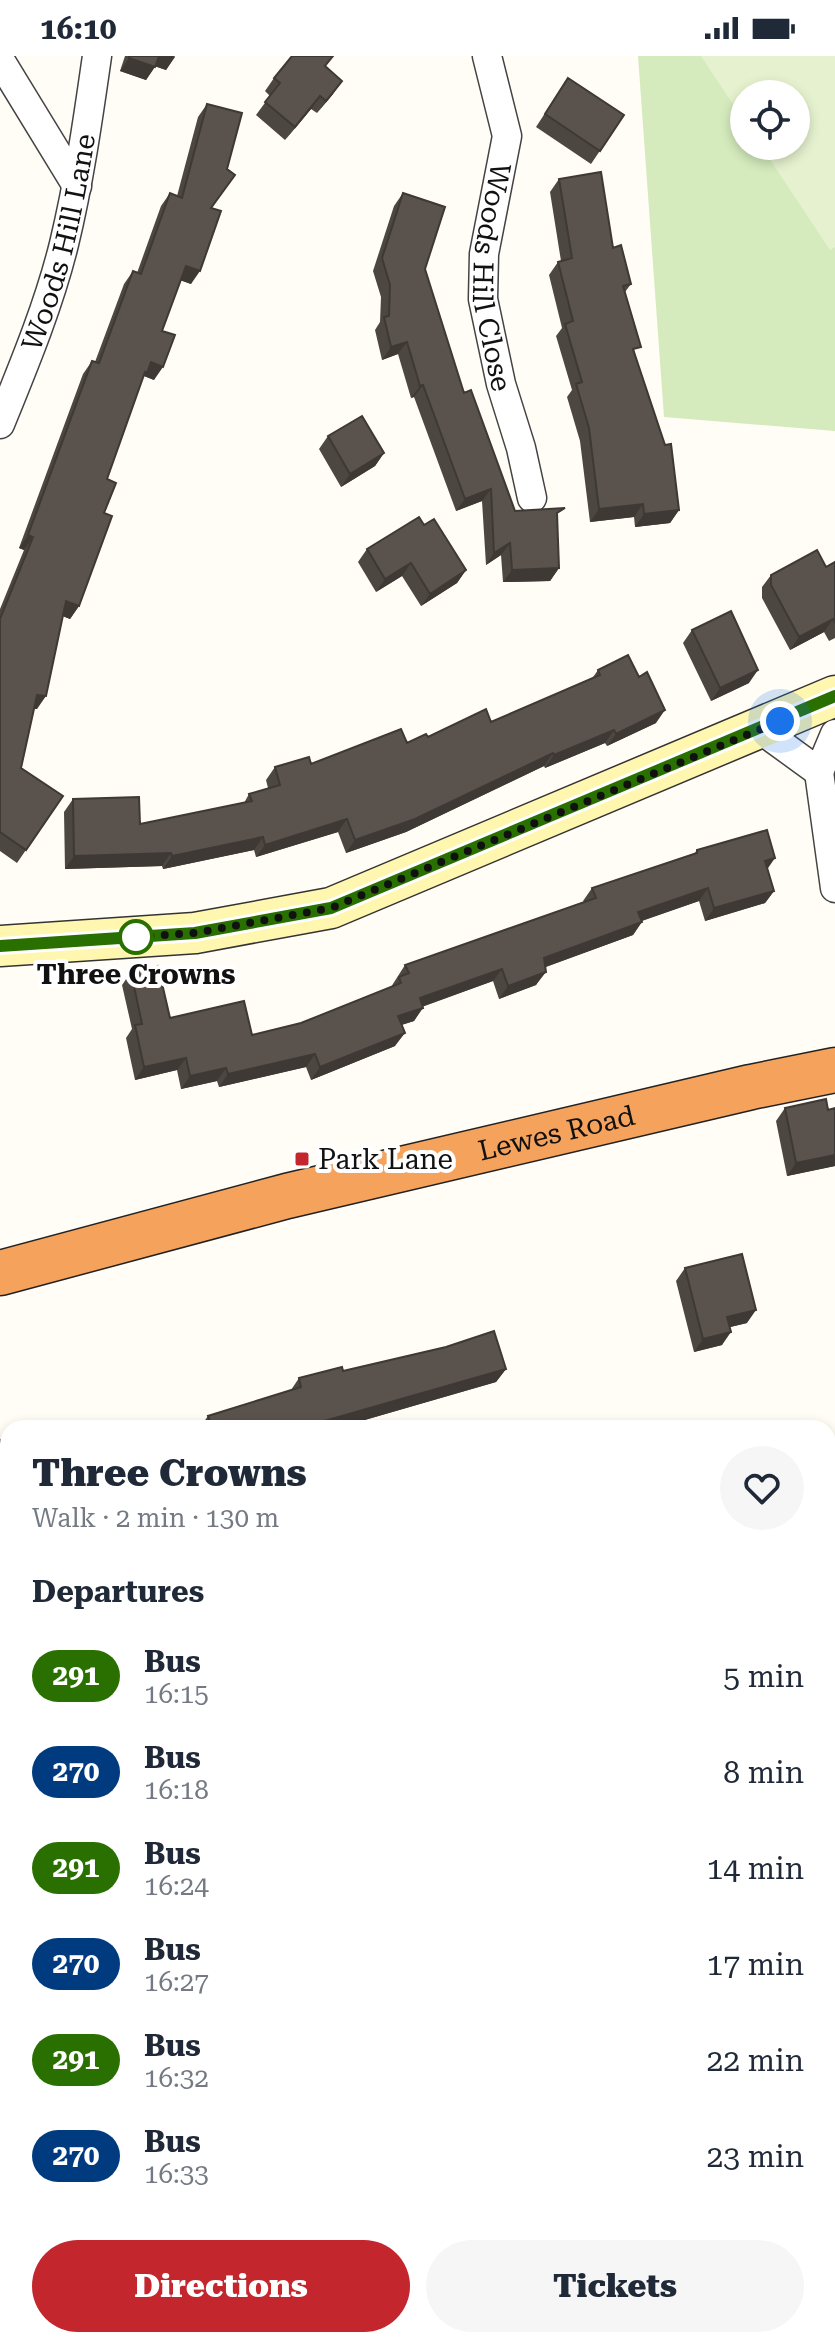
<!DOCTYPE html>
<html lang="en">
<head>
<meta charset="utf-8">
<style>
	body { margin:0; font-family:"Roboto Serif",serif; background:#f6f6f7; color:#1f2937; height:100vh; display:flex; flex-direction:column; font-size:30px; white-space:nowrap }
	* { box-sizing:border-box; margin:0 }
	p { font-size:26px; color:#747a83 }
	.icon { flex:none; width:44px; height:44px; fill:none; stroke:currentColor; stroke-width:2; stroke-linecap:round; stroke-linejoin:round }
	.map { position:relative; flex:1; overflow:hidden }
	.drawer { position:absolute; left:0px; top:1364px; width:836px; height:928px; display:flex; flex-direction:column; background:#fff; border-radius:24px 24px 0 0; box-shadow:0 4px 12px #0003 }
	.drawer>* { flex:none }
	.badge { padding:0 16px; border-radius:26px; font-size:28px; line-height:52px }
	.buttons { position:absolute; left:730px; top:24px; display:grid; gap:16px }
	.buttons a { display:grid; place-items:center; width:80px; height:80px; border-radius:50%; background:#fff; box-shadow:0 4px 12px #0003; font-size:40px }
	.you { position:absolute; width:40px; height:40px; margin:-20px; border:6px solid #fff; border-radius:50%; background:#1a73e8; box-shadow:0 0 0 12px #1a73e833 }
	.map>.badge { position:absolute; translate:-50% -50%; box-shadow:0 0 0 4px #fff }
	h2 { padding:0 32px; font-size:30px; line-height:72px }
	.round { display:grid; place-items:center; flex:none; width:84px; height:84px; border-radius:42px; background:#f6f6f7 }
	.overview { display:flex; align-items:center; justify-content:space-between; height:136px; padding:0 32px }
	h1 { font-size:38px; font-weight:800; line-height:60px }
	.button { display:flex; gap:16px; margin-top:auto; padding:16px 32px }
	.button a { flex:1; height:92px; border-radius:48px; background:#c4262e; color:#fff; font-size:32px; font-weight:800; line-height:92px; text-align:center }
	.button a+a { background:#f6f6f7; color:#1f2937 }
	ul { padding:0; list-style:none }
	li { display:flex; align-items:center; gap:24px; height:96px; padding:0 32px }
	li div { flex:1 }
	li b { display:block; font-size:30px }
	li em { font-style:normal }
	li .badge { min-width:88px; font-weight:700; text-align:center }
	.status { display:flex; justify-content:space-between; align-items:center; height:56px; padding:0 40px; background:#fff; direction:ltr }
	.status svg { height:22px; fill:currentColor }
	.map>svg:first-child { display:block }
	.grass { fill:#d5ebbd; fill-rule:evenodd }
	.forest { fill:url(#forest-crowns) }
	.pitch { fill:#e6f2cf }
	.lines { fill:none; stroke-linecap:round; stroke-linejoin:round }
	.street-casing { stroke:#444; stroke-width:31 }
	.secondary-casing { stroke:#333; stroke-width:43 }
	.highway-casing { stroke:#222; stroke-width:47 }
	.street { stroke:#fff; stroke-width:28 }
	.secondary { stroke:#fff6b0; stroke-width:40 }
	.highway { stroke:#f5a25d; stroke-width:44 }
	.wall { fill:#4d4742 }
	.shaded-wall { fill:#3f3936 }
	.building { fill:#5a524d; stroke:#3f3936; stroke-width:2 }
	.line-casing { stroke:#fff; stroke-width:18 }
	.line { stroke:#297000; stroke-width:12 }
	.walk { stroke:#111; stroke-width:8; stroke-dasharray:0 14.4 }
	.stop-dot { fill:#fff; stroke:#297000; stroke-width:4 }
	.poi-dot { fill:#c4262e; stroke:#fff; stroke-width:3 }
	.labels { text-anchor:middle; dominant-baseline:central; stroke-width:8; stroke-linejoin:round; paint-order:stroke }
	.street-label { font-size:28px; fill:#111; stroke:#fff }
	.stop-label { font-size:28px; font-weight:bold; fill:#111; stroke:#fff }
	.poi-label { font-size:28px; fill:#111; stroke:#fff; text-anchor:start }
</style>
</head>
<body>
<div class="status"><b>16:10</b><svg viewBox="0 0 49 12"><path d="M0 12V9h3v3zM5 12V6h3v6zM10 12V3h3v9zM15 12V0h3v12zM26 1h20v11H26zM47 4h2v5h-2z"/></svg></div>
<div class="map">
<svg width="835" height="2292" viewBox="0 0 835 2292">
	<defs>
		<pattern id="forest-crowns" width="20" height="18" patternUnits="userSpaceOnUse" patternTransform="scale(2)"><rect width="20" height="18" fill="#b9dc9c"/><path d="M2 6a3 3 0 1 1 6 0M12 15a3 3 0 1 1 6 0" fill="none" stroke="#9ebc85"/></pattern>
	</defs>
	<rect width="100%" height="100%" fill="#fffdf5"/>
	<path class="grass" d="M 638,0 L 835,0 L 835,375 L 664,361 ZM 744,38 L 796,38 L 796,90 L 744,90 Z"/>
	<path class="forest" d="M 835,1437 L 835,2292 L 0,2292 L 0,2253 L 8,2212 L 8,2284 L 828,2284 L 828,1452 Z"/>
	<path class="pitch" d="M 701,0 L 835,0 L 835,191 L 830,194 L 761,90 L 796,90 L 796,38 L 744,38 L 744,65 Z"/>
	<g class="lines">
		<defs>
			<g id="street">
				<path id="s1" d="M 487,0 L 507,80 L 484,198 L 483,243 L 501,328 L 521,392 L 532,442"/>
				<path d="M 0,4 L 77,130"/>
				<path id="s2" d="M 0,368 C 24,309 49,249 64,188 C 79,126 88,63 97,0"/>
				<path d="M 760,673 L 819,716 L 835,678"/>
				<path d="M 819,716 L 835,832"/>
			</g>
			<path id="secondary" d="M 0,890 L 195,877 L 331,852 L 835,640"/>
			<g id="highway">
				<path id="s3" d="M 0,1217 L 287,1140 L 751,1031 L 835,1014"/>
			</g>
		</defs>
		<use href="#street" class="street-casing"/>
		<use href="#secondary" class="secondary-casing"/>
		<use href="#highway" class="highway-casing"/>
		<use href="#street" class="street"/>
		<use href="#secondary" class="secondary"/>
		<use href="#highway" class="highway"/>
	</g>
	<path class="wall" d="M 125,0 L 175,0 L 166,14 L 155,10 L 146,24 L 120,15 Z
		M 326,11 L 333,38 L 317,57 L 311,53 L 285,84 L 256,59 L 270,40 L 265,35 L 274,22 Z
		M 568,22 L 624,59 L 591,108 L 536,71 Z
		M 207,48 L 211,152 L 191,228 L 180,224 L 162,275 L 154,324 L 144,320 L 142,324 L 107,423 L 104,457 L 79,550 L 70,563 L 63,560 L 37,653 L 34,653 L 21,712 L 63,740 L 17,807 L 0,795 L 0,553 L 24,494 L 19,492 L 83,318 L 92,305 L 95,306 L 124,228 L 133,215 L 137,217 L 161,150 L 170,137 L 177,140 L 198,61 Z
		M 559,123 L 613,192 L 631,228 L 625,236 L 635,299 L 679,454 L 670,467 L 635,471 L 634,461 L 590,466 L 580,385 L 567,341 L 572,334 L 556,280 L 562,272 L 549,219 L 558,206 L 561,205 L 550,136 Z
		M 403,137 L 425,213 L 464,337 L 515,455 L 557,463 L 559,512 L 550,525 L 503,526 L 501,499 L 486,509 L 482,445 L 456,455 L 414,341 L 411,342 L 398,298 L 382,304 L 375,274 L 380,266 L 381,241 L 373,215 L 394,150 Z
		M 328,380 L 384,397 L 375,410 L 341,431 L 319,393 Z
		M 424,469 L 466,514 L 457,527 L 421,550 L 402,520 L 376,536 L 358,506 L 367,493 Z
		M 835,506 L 835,582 L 829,585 L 824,576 L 790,594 L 762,542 L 762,531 L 771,519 L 826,511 Z
		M 692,574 L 749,627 L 711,645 L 683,587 Z
		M 598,614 L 656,667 L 607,690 L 605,687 L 545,712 L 544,710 L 406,776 L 346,797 L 338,776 L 256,801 L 254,794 L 163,813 L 162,810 L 65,813 L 64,756 L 73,743 L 140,768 L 244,747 L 249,738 L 268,732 L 266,724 L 275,711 L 311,708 L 407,687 L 491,666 L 591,624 Z
		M 697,794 L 767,812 L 774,835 L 765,847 L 705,865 L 699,845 L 642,865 L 633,879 L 545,911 L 536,929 L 499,943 L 493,925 L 423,950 L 414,965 L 401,969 L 395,990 L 311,1024 L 306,1011 L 219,1031 L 217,1025 L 181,1033 L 177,1014 L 135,1024 L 126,982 L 132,973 L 122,929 L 131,916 L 170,962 L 252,979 L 301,967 L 391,931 L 405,909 L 584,846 L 583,845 L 592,832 L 694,798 Z
		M 785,1052 L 828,1054 L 835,1052 L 835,1110 L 787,1120 L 776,1065 Z
		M 685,1212 L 747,1267 L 730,1271 L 722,1289 L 694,1296 L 676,1225 Z
		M 506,1313 L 496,1326 L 337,1372 L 184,1372 L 203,1367 L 208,1360 L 291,1334 L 299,1322 L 343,1315 Z"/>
	<path class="shaded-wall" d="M 157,0 L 172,0 L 175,1 L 166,14 L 151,9 Z
		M 129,2 L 155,11 L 146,24 L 120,15 Z
		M 342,25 L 333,38 L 317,57 L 326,45 Z
		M 320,40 L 311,53 L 285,84 L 295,71 Z
		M 186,210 L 200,215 L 191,228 L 177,223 Z
		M 407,286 L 398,298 L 382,304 L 391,291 Z
		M 151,306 L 163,311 L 154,324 L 144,320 L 138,329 Z
		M 423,329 L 414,341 L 411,342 L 420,330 Z
		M 384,397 L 375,410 L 341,431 L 350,418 Z
		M 491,433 L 482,445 L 456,455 L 465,443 Z
		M 643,448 L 634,461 L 590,466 L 599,453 Z
		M 679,454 L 670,467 L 635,471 L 644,458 Z
		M 28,479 L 33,481 L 24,494 L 19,492 Z
		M 510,487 L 501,499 L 486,509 L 494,497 Z
		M 411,507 L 402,520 L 376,536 L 385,523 Z
		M 559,512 L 550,525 L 503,526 L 512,514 Z
		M 466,514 L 457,527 L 421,550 L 430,538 Z
		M 66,545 L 79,550 L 70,563 L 57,558 Z
		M 833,563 L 824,576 L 790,594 L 799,581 Z
		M 758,614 L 749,627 L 711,645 L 720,632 Z
		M 37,639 L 46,640 L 37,653 L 28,651 Z
		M 665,654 L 656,667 L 607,690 L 616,678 Z
		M 614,674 L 605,687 L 545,712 L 554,699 Z
		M 553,697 L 544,710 L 406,776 L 346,797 L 355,784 Z
		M 347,763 L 338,776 L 256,801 L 265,789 Z
		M 263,781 L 254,794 L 163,813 L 172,800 Z
		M 171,797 L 162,810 L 65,813 L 74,800 Z
		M 775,802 L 766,815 L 765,805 Z
		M 708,832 L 699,845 L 629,869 L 638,856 Z
		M 774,835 L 765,847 L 705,865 L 714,852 Z
		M 642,866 L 633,879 L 535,915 L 544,902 Z
		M 502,913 L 493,925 L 411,955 L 420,942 Z
		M 546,916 L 536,929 L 499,943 L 508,930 Z
		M 423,952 L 414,965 L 389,973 L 398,960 Z
		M 405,977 L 395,990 L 311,1024 L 320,1011 Z
		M 315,998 L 306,1011 L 219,1031 L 228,1018 Z
		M 186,1002 L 177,1014 L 135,1024 L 144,1011 Z
		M 226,1012 L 217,1025 L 181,1033 L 190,1020 Z
		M 835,1099 L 835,1110 L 787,1120 L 796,1107 Z
		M 756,1254 L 747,1267 L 718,1274 L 727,1261 Z
		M 731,1276 L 722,1289 L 694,1296 L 703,1283 Z
		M 506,1313 L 496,1326 L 337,1372 L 312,1372 L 314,1368 Z
		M 8,1451 L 8,1462 L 0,1464 L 0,1454 Z"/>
	<path class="building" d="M 129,0 L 159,0 L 155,11 L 129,2 Z
		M 292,0 L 333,0 L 325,10 L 342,25 L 326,45 L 320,40 L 295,71 L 265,46 L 280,27 L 274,22 Z
		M 568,22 L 624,59 L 600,95 L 545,58 Z
		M 207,48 L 242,57 L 227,113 L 235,119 L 211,152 L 221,155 L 200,215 L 186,210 L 162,275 L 175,279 L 163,311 L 151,306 L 147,317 L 145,316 L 107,423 L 116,427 L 104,457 L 112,460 L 79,550 L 66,545 L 46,640 L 37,639 L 21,712 L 63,740 L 26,794 L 0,776 L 0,563 L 33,481 L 28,479 L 92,305 L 99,307 L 133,215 L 141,218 L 170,137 L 182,142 Z
		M 601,116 L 613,192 L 621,189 L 631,228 L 623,230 L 641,291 L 633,293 L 665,389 L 671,388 L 679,454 L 644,458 L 643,448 L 599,453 L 589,372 L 576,328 L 582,326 L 565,268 L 573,265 L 558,206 L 572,202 L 559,123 Z
		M 403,137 L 445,151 L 425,213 L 464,337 L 471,334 L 515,455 L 565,452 L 557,457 L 559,512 L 512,514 L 510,487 L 494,497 L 491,433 L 465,443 L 423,329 L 420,330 L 407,286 L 391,291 L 384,261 L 389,260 L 390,229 L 382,202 Z
		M 362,360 L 384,397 L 350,418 L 328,380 Z
		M 419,461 L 424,469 L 434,463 L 466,514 L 430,538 L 411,507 L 385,523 L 367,493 Z
		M 817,494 L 826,511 L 835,506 L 835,567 L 833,563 L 799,581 L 771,529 L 771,519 Z
		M 731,555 L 758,614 L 720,632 L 692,574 Z
		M 628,599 L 639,621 L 647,616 L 665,654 L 616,678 L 614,674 L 554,699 L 553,697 L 415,763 L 355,784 L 347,763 L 265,789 L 263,781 L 172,800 L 171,797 L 74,800 L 73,743 L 139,741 L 140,768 L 252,745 L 249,738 L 280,729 L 275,711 L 309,701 L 311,708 L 401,673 L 407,687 L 426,678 L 428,681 L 486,653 L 491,666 L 600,619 L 598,614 Z
		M 767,774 L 775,802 L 765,805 L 774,835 L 714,852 L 708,832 L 638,856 L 642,866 L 544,902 L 546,916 L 508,930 L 502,913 L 420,942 L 423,952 L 398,960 L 405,977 L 320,1011 L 315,998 L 228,1018 L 226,1012 L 190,1020 L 186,1002 L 144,1011 L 135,969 L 142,968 L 131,916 L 158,910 L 170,962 L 244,945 L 252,979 L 301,967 L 401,927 L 399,921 L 409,917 L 405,909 L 596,842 L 592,832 L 697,797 L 697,794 Z
		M 826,1043 L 828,1054 L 835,1052 L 835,1099 L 796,1107 L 785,1052 Z
		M 742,1198 L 756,1254 L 727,1261 L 731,1276 L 703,1283 L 685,1212 Z
		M 494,1275 L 506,1313 L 314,1368 L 315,1372 L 184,1372 L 210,1365 L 208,1360 L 301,1331 L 299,1322 L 342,1311 L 343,1315 L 446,1291 Z
		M 8,1382 L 8,1451 L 0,1454 L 0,1384 Z
		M 0,1581 L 7,1583 L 0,1624 Z
		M 0,1997 L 8,2001 L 8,2125 L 4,2133 L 0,2131 Z"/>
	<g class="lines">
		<defs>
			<path id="line" d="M 0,890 L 195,877 L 331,852 L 835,640"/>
		</defs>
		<use href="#line" class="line-casing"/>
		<use href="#line" class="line"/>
		<path class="walk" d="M 136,881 L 195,877 L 331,852 L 780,665"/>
	</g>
	<circle class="stop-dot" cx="136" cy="881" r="16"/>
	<rect class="poi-dot" x="294" y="1095" width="16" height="16" rx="4"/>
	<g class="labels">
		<g class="street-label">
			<text stroke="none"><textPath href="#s2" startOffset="192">Woods Hill Lane</textPath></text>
			<text stroke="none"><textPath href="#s1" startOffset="226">Woods Hill Close</textPath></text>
			<text stroke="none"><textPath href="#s3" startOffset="574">Lewes Road</textPath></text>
		</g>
		<g class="stop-label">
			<text x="136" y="918">Three Crowns</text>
		</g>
		<g class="poi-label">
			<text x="318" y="1103">Park Lane</text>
		</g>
	</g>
</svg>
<div class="buttons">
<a><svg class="icon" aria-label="locate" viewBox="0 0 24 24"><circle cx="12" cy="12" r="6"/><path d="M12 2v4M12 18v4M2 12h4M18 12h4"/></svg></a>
</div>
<div class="you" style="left:780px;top:665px"></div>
<section class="drawer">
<div class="overview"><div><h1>Three Crowns</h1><p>Walk · 2 min · 130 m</p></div><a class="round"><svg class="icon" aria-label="heart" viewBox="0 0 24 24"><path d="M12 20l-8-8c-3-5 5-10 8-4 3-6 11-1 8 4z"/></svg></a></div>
<h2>Departures</h2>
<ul>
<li><span class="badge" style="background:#297000;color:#fff">291</span><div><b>Bus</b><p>16:15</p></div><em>5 min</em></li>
<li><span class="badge" style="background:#003b80;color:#fff">270</span><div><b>Bus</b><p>16:18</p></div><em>8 min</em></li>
<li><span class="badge" style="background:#297000;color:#fff">291</span><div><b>Bus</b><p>16:24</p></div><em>14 min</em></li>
<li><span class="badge" style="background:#003b80;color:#fff">270</span><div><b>Bus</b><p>16:27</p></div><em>17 min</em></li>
<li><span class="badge" style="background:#297000;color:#fff">291</span><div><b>Bus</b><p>16:32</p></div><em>22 min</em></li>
<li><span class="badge" style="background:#003b80;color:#fff">270</span><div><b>Bus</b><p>16:33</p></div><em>23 min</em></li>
</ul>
<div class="button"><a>Directions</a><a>Tickets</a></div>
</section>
</div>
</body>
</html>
